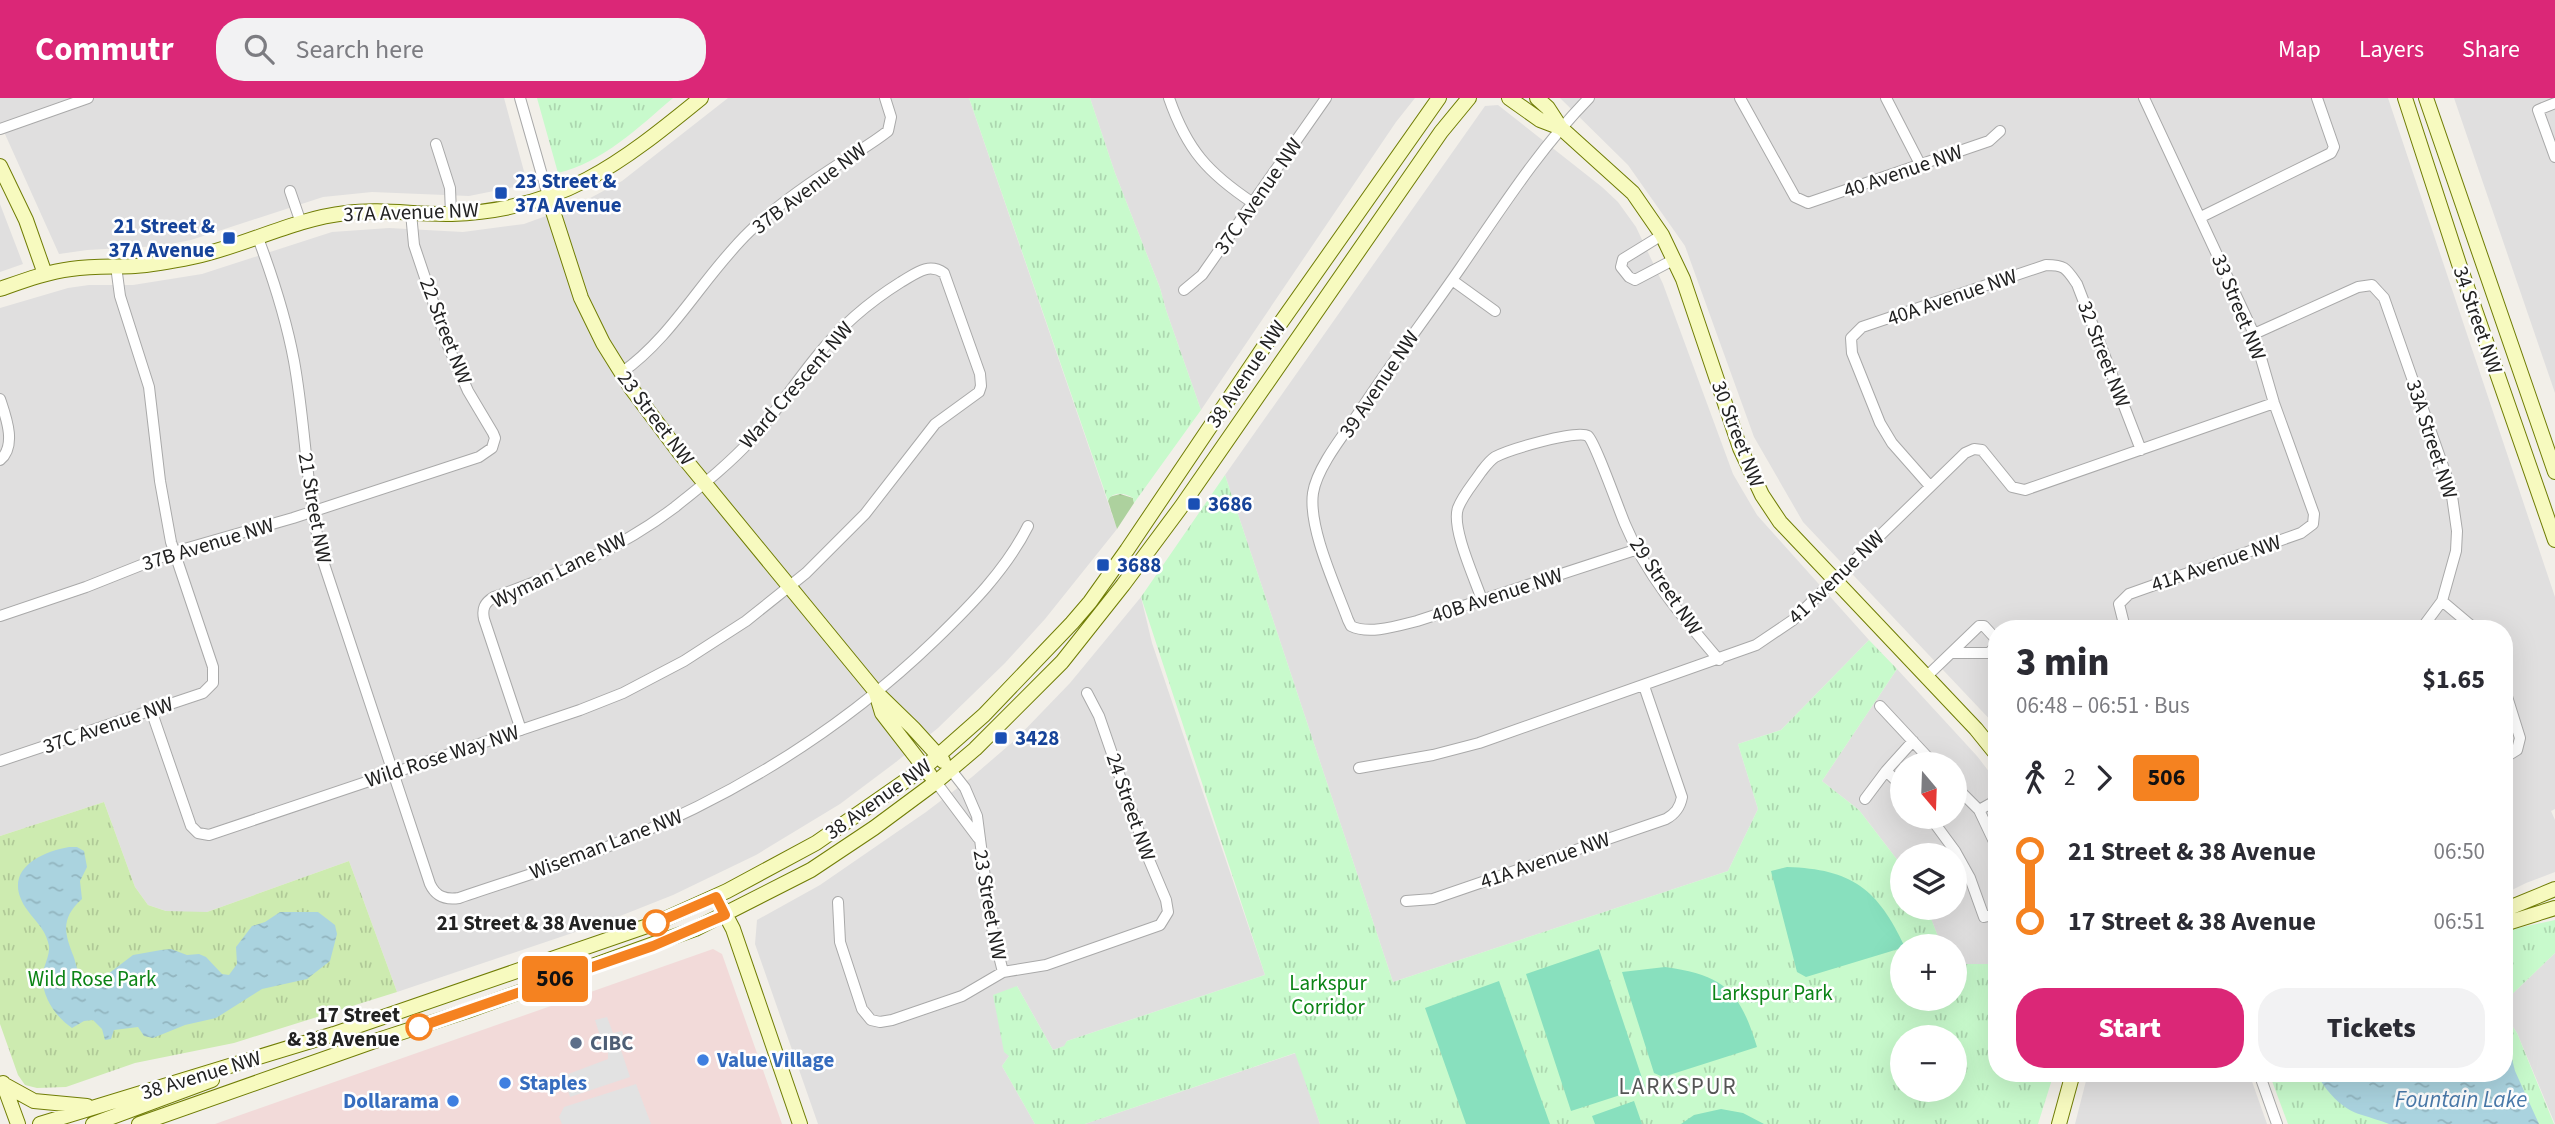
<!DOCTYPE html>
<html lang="en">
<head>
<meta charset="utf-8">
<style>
	body { margin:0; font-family:"Source Sans 3",sans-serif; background:#f2f2f3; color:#2b2b33; height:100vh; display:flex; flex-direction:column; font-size:26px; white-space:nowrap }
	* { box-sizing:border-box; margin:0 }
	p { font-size:23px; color:#7c7c81 }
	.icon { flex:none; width:38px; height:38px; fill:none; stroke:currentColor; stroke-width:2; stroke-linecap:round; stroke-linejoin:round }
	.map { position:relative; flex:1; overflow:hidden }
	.side { position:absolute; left:1988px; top:522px; width:525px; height:462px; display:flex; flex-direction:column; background:#fff; border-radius:28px; box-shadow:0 7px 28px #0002 }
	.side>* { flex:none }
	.badge { padding:0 14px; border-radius:5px; font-size:24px; line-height:46px }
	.needle { width:46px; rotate:161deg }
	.buttons { position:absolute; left:1890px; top:654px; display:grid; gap:14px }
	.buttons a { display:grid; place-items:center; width:77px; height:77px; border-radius:50%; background:#fff; box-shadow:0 7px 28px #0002; font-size:35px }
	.map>.badge { position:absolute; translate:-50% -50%; box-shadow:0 0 0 4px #fff }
	.legs { display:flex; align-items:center; gap:10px; height:77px; padding:0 28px; font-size:23px }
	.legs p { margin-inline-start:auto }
	.summary { display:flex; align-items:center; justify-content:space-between; height:119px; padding:0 28px }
	h1 { font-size:38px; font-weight:800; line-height:52px }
	.button { display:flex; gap:14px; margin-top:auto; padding:14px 28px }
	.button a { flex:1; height:80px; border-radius:28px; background:#db2777; color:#fff; font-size:28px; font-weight:800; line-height:80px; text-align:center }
	.button a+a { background:#f2f2f3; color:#2b2b33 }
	ul { padding:0 28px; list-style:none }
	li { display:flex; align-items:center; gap:24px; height:70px; font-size:26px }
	li i { display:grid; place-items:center; width:10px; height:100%; margin:0 9px; background:currentColor }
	li i::after { content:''; width:18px; height:18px; margin:-9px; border:5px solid; border-radius:50%; background:#fff }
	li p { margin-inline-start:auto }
	li:first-child i { background:linear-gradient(#0000 50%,currentColor 0) }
	li:last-child i { background:linear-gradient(currentColor 50%,#0000 0) }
	header { display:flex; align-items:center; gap:42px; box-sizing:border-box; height:98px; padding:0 35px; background:#db2777; color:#fff }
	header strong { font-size:33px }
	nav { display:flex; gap:38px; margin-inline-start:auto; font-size:24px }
	.search { width:490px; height:63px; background:#f2f2f3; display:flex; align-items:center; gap:18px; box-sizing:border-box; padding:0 24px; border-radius:28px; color:#7c7c81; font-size:26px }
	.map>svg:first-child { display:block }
	.residential { fill:#e0dfdf; fill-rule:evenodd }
	.commercial { fill:#f2dad9 }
	.grass { fill:url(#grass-tufts) }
	.forest { fill:url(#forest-firs) }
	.park { fill:url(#park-tufts); fill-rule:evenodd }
	.pitch { fill:#88e0be }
	.parking { fill:#e2e2e2 }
	.water { fill:url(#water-ripples) }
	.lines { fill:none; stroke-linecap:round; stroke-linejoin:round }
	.street-casing { stroke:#a9a9a9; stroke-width:12 }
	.secondary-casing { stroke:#707d05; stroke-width:16 }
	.street { stroke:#fff; stroke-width:10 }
	.secondary { stroke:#f7fabf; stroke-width:14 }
	.line-1-casing { stroke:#fff; stroke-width:16 }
	.line-1 { stroke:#f58220; stroke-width:10 }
	.transit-dot { fill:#1a4fb4; stroke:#fff; stroke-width:2.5 }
	.stop-1-dot { fill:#fff; stroke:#f58220; stroke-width:3.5 }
	.service-dot { fill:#5c6f8a; stroke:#fff; stroke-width:2.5 }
	.shop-dot { fill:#3f7fe0; stroke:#fff; stroke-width:2.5 }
	.labels { text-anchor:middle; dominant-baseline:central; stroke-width:5; stroke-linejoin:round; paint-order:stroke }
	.street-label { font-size:21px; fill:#222; stroke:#fff }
	.transit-label { font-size:21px; font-weight:bold; fill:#164399; stroke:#fff; text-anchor:start }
	.stop-label { font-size:21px; font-weight:bold; fill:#222; stroke:#fff; text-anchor:end }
	.park-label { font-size:21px; fill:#0c8416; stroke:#fff }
	.service-label { font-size:21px; font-weight:bold; fill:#4e5e75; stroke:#fff; text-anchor:start }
	.shop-label { font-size:21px; font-weight:bold; fill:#366cbe; stroke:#fff; text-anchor:start }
	.neighbourhood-label { font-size:23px; letter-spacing:2px; fill:#555; stroke:#fff }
	.water-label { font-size:23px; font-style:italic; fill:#4a7aab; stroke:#fff }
</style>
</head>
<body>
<header>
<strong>Commutr</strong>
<div class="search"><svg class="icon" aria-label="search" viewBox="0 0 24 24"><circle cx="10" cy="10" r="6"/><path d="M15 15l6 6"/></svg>Search here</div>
<nav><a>Map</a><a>Layers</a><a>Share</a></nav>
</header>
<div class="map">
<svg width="2555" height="1026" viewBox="0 0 2555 1026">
	<defs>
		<pattern id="grass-tufts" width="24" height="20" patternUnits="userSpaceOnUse" patternTransform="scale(1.75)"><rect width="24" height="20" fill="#cdebb0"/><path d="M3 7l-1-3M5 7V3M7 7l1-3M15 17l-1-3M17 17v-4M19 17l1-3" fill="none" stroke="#b0c997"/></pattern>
		<pattern id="forest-firs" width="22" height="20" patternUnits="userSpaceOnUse" patternTransform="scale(1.75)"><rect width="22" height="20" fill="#add19e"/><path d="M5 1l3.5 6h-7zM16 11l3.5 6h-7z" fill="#95b388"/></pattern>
		<pattern id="park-tufts" width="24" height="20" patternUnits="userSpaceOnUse" patternTransform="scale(1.75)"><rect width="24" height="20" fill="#c8facc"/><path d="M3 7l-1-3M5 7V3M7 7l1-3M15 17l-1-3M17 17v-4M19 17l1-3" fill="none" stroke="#acd6af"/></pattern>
		<pattern id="water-ripples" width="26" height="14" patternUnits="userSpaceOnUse" patternTransform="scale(1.75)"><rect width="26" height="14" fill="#aad3df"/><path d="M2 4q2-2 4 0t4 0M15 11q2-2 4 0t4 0" fill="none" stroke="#92b5bf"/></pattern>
	</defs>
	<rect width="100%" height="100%" fill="#f2efe9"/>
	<path class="residential" d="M 0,0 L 504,0 L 525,77 L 519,88 L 469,98 L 372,94 L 323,99 L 191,142 L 160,148 L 87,152 L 59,156 L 0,25 Z
		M 728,0 L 969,0 L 1117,431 L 1045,521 L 1005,565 L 938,630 L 896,664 L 840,706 L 756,757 L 673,797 L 605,824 L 397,894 L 349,763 L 207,814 L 187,815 L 166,813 L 148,807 L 135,789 L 104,704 L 0,738 L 0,210 L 68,190 L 89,187 L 133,187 L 202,176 L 332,134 L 389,130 L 463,134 L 524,126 L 579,106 L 622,83 Z
		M 1090,0 L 1415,0 L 1396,24 L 1201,312 L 1166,212 L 1160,190 L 1115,75 Z
		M 1560,0 L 2388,0 L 2555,499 L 2555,711 L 2551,713 L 2555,722 L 2555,774 L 2526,785 L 2504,796 L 2504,530 L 1997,530 L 1997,629 L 1803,424 L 1754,339 L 1685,148 L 1628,67 Z
		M 2454,0 L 2555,0 L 2555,295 Z
		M 1498,7 L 1602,89 L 1618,104 L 1636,129 L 1663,186 L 1733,376 L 1757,417 L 1869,542 L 1781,632 L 1738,646 L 1758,711 L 1728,773 L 1393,884 L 1225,377 L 1485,8 Z
		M 0,106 L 23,166 L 0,174 Z
		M 1141,499 L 1152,545 L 1265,877 L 1067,943 L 1065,948 L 1053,952 L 1017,888 L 1009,958 L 1002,968 L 1035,1026 L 818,1026 L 755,846 L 757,822 L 820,787 L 926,714 L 972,679 L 1015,642 L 1070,585 Z
		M 1897,571 L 1977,658 L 1997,684 L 1997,866 L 1955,866 L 1955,849 L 1942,849 L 1927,810 L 1955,810 L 1955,758 L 1902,758 L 1902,768 L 1859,712 L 1822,683 ZM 1902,667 L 1955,667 L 1955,719 L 1902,719 Z
		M 2555,855 L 2555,1026 L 2517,935 L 2504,916 L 2504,904 Z
		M 1296,955 L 1320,1026 L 1085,1026 Z
		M 2088,975 L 2249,975 L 2267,1026 L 2075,1026 Z"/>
	<path class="commercial" d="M 713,851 L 722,856 L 782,1026 L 215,1026 Z"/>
	<path class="grass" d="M 104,704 L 135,789 L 148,807 L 166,813 L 207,814 L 349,763 L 397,894 L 234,945 L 135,965 L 66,989 L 37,990 L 25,987 L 18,977 L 0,926 L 0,738 Z"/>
	<path class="forest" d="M 1120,396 L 1133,400 L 1134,405 L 1117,431 L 1108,403 L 1109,399 Z"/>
	<path class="park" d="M 537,0 L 673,0 C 640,28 602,65 558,75 Z
		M 969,0 L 1090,0 L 1115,75 L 1160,190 L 1166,212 L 1201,312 L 1134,405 L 1133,400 C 1125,395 1112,393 1108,403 Z
		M 1225,377 L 1393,884 L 1728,773 L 1758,711 L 1738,646 L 1781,632 L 1869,542 L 1897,571 L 1822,683 L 1859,712 L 1902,768 L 1902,810 L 1927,810 L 1942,849 L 1902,849 L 1902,901 L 1955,901 L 1955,866 L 1997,866 L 1997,975 L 2054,975 L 2038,1026 L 1320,1026 L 1295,955 L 1085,1026 L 1035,1026 L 1002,968 L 1009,958 L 1004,954 L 993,897 L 1017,888 L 1053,952 L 1064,948 L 1067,943 L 1265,877 L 1141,499 ZM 1902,940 L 1955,940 L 1955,992 L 1902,992 Z
		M 2555,822 L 2555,855 L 2504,904 L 2504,833 Z
		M 2504,916 L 2517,935 L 2554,1026 L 2288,1026 L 2269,975 L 2504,975 Z"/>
	<path class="pitch" d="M 1787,769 C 1852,771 1878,791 1905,849 L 1806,879 L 1797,874 L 1771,773 Z
		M 1599,851 L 1645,989 L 1571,1013 L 1526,876 Z
		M 1665,869 C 1724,877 1740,893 1757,949 L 1663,979 L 1654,975 L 1622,874 Z
		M 1499,883 L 1550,1026 L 1466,1026 L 1425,910 Z
		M 1634,1003 L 1642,1026 L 1595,1026 L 1592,1018 Z
		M 1721,1011 L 1743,1015 L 1764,1026 L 1681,1026 L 1694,1017 Z"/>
	<path class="parking" d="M 607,919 L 613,935 L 622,933 L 627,949 L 621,952 L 630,979 L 570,999 L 563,978 L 608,961 L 608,951 L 604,951 L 595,922 Z
		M 636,986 L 651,1026 L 562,1026 L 559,1019 L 564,1009 Z"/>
	<path class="water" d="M 69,749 L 77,749 L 84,753 L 87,769 L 80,783 L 82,801 C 61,820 64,834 73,857 C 78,870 76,877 90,884 L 104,879 L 133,857 L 161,852 L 171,851 L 187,857 L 199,856 L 206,859 L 222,876 L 229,877 L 237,866 L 236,849 L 252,828 L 265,824 L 280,814 L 318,814 L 335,827 L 337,836 L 330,863 L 307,881 L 262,891 L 216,920 L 185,927 L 153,940 L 144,938 L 138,929 L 114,932 L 111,941 L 105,942 L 102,931 L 93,922 L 84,923 L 72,930 C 53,917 38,893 44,870 C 47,861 51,853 48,844 C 44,830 36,824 28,813 C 0,775 36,755 69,749 Z
		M 2504,928 L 2515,973 L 2539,1026 L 2389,1026 C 2379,1022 2371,1020 2362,1017 C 2341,1011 2326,993 2316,975 L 2504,975 Z"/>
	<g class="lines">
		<defs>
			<path id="street" d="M 520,0 L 548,98
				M 1169,0 C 1187,52 1208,75 1253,105
				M 1589,0 C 1539,51 1501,111 1461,169 C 1428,217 1392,264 1360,313 C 1345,335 1317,369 1313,395 C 1308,430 1336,489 1348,522 L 1351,528 C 1369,537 1397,528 1417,523 L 1638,451
				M 1740,0 L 1795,99 L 1808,105 L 1989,43 L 2000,33
				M 1886,0 L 1920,66
				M 2555,5 L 2538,12 L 2555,59
				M 0,31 L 88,0
				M 436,46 L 450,90 L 451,116
				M 290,93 L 301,125
				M 2201,119 L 2331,55 L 2334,49 L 2317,0
				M 1662,137 L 1623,161 L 1621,169 L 1629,179 L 1635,182 L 1675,161
				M 258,140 C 273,180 286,220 294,263 C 306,329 306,397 323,463 L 430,786 C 436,799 446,802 459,800 C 514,781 570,765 624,742 C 739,695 846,628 935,542 C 970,508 1006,472 1028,428
				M 1452,182 L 1495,213
				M 1184,192 L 1202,177 L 1326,0
				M 2254,236 L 2358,189 L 2372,187 L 2384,200 L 2451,391 L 2457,433 L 2456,453 L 2442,503 L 2474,530
				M 621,275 C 674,238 703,178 750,133 C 777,107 808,86 839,66 C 855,55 873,45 888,33 L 891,19 L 885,0
				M 0,301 C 6,319 17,348 0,362
				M 1929,387 L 1892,345 L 1880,325 L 1852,255 L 1851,240 L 1862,229 L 2046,167 C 2065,167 2066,170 2077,186 L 2141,352
				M 1482,502 C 1475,481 1451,430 1458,410 C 1463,397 1473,386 1481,374 C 1485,369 1489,363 1495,359 C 1508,352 1577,331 1588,338 C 1595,344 1619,412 1625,426 C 1646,477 1684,521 1719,562
				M 0,518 L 86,489 L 174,454 L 293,420 L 479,359 L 492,350 L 495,340 L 493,335 L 468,293 L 448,248 L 414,147 L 411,115
				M 2125,530 L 2119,506 L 2129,496 L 2301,435 L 2313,426 L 2314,416 L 2274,305 L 2254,236 L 2144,0
				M 2422,530 L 2442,503
				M 1926,579 L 1979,528 L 1984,528 L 1995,540 L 1995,549 L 1989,555 L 1953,555
				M 2504,589 L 2520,640 L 2517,652 L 2504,660
				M 1880,608 L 1935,667
				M 151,612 L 191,728 L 198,735 L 209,737 L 580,612 L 623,595 L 684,563 L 746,523 L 806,475 L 865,416 L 935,326 L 979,294 L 981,288 L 980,276 L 944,175 C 928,164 915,176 901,184 C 869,204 840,229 817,258 C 794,286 775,316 751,342 C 728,367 701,388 675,409 C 620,451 557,477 494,499 C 484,505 482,511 484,521 L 521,632
				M 0,663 L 203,595 L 213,585 L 213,569 L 171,444 L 160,383 L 149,289 L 120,198 L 116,168
				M 1359,670 L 1433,657 L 1479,645 L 1756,547 L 1793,522 L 1965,355 L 1974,351 L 1982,352 L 2012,389 L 2025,392 L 2274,305
				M 951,672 L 965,690 L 977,718 L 991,826 L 1003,874
				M 936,684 L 978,740
				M 1902,688 L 1886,673 L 1913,643
				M 1955,688 L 1979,712 L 1997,750
				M 1865,701 L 1886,673
				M 1979,712 L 1997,702
				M 1930,719 L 1955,753 L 1970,780 L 1984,819 L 1997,816
				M 1406,803 L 1433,801 L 1666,721 C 1675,716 1680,710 1682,699 L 1644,588
				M 838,804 L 840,844 L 862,911 L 871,922 L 880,924 L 892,922 L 962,898 L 1003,874 L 1046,867 L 1160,827 L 1168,814 L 1166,802 L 1147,757 L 1099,618 L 1087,595
				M 2259,975 L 2277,1026"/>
			<path id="secondary" d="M 1509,0 L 1540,22 L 1561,30
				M 1537,0 L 1548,10 L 1561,30 L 1633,95 L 1662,137 L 1683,181 L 1740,350 L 1762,397 L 1780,424 L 1976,631 L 1997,657
				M 2405,0 L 2459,166 L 2555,442
				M 2426,0 L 2555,374
				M 0,68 L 26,122 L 45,176
				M 548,98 L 581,200 L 603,245 L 631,290 L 679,354 L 876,594 L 913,630 L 943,663
				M 0,191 C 23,183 47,174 71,171 C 93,168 114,169 135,168 C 154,167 174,163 193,159 C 245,148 293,121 346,115 C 381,110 416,117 452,116 C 562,112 620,66 701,0
				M 876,595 L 882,615 L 930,677
				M 722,810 L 733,831 L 800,1026
				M 2504,812 L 2555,791
				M 2504,826 L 2555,810
				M 3,985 L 18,1026
				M 3,986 L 34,1003 L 87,1008
				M 40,1026 L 334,936 L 656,825 L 727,793 L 816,745 L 924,670 L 984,617 L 1072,525 L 1090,504 L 1127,452 L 1270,240 L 1439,0
				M 93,1026 L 212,982
				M 139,1026 L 372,944 L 467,913 L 695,831 L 811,772 L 874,730 L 936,684 L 975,651 L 1062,564 L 1123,487 L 1181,409 L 1441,34 L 1469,0
				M 2059,1026 L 2073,975"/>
		</defs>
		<use href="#street" class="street-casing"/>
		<use href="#secondary" class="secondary-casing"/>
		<use href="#street" class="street"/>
		<use href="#secondary" class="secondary"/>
	</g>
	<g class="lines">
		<defs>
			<path id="line-1" d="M 419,929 L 653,848 L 725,817 L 716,799 L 656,825"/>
		</defs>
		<use href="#line-1" class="line-1-casing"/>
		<use href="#line-1" class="line-1"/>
	</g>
	<g class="transit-dot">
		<rect x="494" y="88" width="14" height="14" rx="3.5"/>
		<rect x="222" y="133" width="14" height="14" rx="3.5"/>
		<rect x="1187" y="399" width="14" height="14" rx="3.5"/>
		<rect x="1096" y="460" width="14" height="14" rx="3.5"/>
		<rect x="994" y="633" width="14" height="14" rx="3.5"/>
	</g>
	<g class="stop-1-dot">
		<circle cx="656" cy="825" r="12"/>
		<circle cx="419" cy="929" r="12"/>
	</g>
	<circle class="service-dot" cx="576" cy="945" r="7"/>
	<g class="shop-dot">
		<circle cx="703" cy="962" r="7"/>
		<circle cx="505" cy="985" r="7"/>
		<circle cx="453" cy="1003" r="7"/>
	</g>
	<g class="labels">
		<g class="street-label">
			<text transform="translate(1903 73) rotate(-19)">40 Avenue NW</text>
			<text transform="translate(809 90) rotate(-37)">37B Avenue NW</text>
			<text transform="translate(1258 98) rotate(-55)">37C Avenue NW</text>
			<text transform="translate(411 114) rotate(-2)">37A Avenue NW</text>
			<text transform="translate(1952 199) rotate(-19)">40A Avenue NW</text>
			<text transform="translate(2239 209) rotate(68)">33 Street NW</text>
			<text transform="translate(2478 222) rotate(71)">34 Street NW</text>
			<text transform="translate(446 233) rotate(69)">22 Street NW</text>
			<text transform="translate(2104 256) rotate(69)">32 Street NW</text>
			<text transform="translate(1246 276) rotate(-56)">38 Avenue NW</text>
			<text transform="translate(1379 286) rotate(-56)">39 Avenue NW</text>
			<text transform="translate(796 287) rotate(-49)">Ward Crescent NW</text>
			<text transform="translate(656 320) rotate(53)">23 Street NW</text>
			<text transform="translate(1738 336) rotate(69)">30 Street NW</text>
			<text transform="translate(2432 341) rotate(72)">33A Street NW</text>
			<text transform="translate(315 410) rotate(80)">21 Street NW</text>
			<text transform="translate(208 446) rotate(-17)">37B Avenue NW</text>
			<text transform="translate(2216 465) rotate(-19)">41A Avenue NW</text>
			<text transform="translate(559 472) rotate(-26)">Wyman Lane NW</text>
			<text transform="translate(1836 479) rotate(-44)">41 Avenue NW</text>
			<text transform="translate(1666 488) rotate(56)">29 Street NW</text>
			<text transform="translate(1497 497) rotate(-18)">40B Avenue NW</text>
			<text transform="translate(108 627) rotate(-19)">37C Avenue NW</text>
			<text transform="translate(442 658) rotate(-18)">Wild Rose Way NW</text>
			<text transform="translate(878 701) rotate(-35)">38 Avenue NW</text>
			<text transform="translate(1131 709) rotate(71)">24 Street NW</text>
			<text transform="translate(606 746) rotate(-21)">Wiseman Lane NW</text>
			<text transform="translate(1545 762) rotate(-19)">41A Avenue NW</text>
			<text transform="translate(990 807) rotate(80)">23 Street NW</text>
			<text transform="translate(201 977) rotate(-17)">38 Avenue NW</text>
		</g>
		<g class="transit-label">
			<text x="515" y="83">23 Street &amp;<tspan x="515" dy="24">37A Avenue</tspan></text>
			<text x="215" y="128" text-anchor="end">21 Street &amp;<tspan x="215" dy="24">37A Avenue</tspan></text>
			<text x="1208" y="406">3686</text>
			<text x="1117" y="467">3688</text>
			<text x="1015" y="640">3428</text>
		</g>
		<g class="stop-label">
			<text x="637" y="825">21 Street &amp; 38 Avenue</text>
			<text x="400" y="917">17 Street<tspan x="400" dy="24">&amp; 38 Avenue</tspan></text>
		</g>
		<g class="park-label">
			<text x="92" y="881">Wild Rose Park</text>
			<text x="1328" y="885">Larkspur<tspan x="1328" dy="24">Corridor</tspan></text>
			<text x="1772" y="895">Larkspur Park</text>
		</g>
		<g class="service-label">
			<text x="590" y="945">CIBC</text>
		</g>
		<g class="shop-label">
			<text x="717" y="962">Value Village</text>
			<text x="519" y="985">Staples</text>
			<text x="439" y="1003" text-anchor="end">Dollarama</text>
		</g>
		<g class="neighbourhood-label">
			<text x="1678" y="988">LARKSPUR</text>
		</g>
		<g class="water-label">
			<text x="2461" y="1001">Fountain Lake</text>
		</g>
	</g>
</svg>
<div class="buttons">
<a><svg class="needle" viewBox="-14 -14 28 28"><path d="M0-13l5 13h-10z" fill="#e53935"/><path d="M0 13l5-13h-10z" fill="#7c7c81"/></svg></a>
<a><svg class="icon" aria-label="layers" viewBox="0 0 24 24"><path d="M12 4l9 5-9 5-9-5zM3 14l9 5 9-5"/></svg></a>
<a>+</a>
<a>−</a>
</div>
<b class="badge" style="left:555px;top:881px;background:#f58220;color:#111">506</b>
<section class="side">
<div class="summary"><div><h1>3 min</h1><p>06:48 – 06:51 · Bus</p></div><b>$1.65</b></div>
<div class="legs"><svg class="icon" aria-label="walk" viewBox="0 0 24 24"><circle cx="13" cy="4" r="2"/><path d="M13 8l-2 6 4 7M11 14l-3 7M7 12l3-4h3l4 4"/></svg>2<svg class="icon" aria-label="forward" viewBox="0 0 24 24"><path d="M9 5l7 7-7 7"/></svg><b class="badge" style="background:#f58220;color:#111">506</b></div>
<ul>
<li><i style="color:#f58220"></i><b>21 Street &amp; 38 Avenue</b><p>06:50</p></li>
<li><i style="color:#f58220"></i><b>17 Street &amp; 38 Avenue</b><p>06:51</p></li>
</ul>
<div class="button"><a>Start</a><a>Tickets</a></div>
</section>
</div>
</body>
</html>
